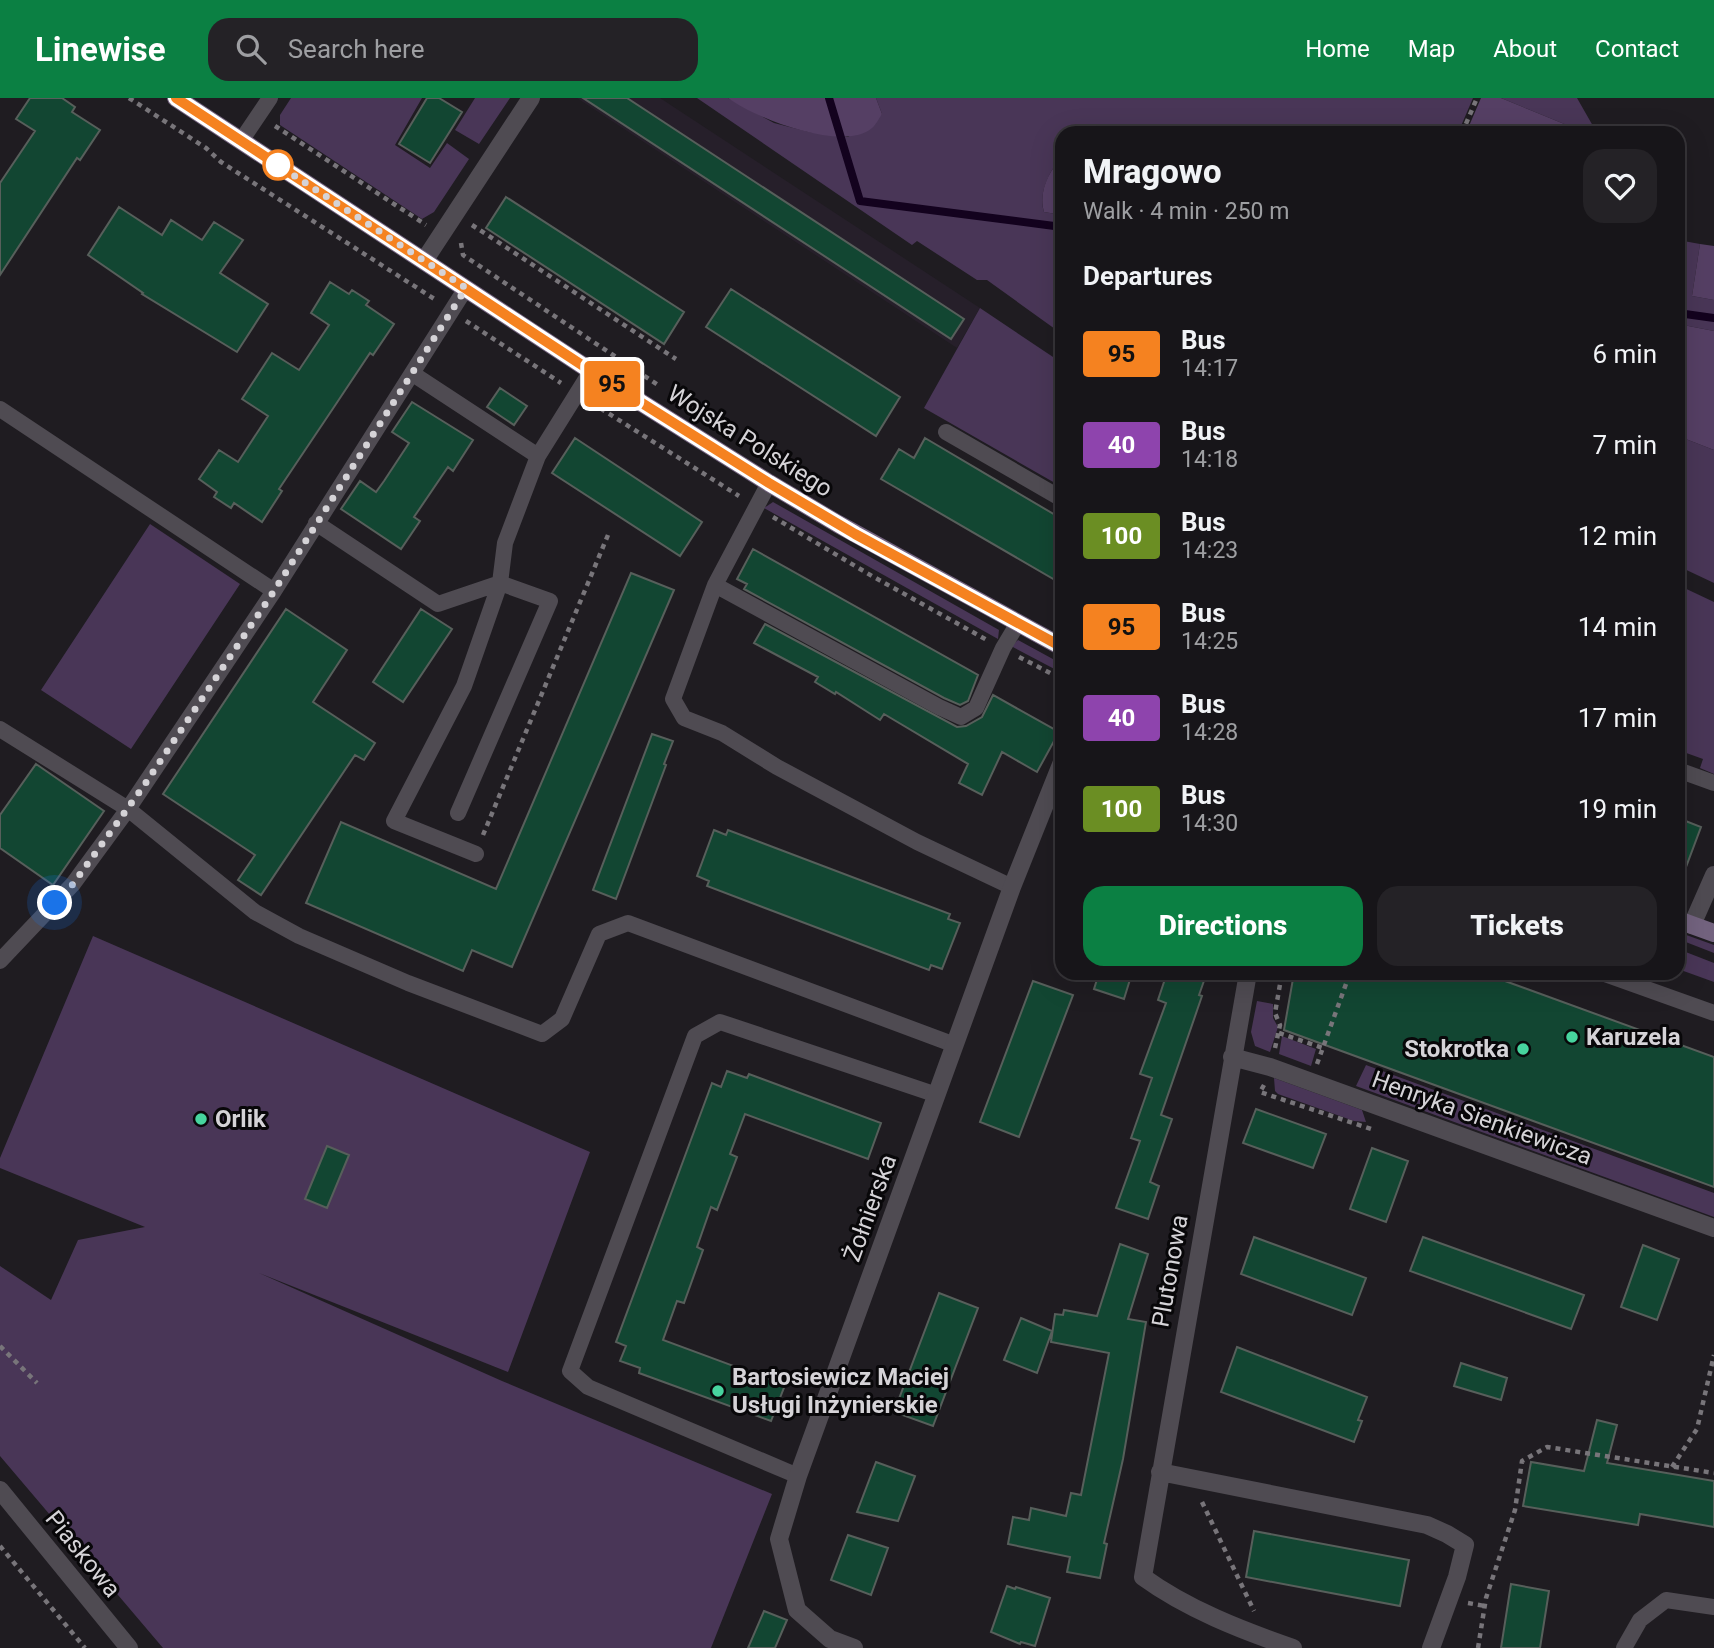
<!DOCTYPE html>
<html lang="en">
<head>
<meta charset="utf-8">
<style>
	body { margin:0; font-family:Roboto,sans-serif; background:#242226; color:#f1f3f6; height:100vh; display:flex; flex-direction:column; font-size:26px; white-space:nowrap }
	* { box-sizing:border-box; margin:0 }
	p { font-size:23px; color:#9e9fa2 }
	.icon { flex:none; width:38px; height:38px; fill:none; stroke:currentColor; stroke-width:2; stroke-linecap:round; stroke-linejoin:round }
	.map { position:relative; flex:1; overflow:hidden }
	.drawer { position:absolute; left:1055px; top:28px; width:630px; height:854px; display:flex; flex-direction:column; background:#171519; border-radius:21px; box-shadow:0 7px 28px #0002,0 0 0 2px #363438 }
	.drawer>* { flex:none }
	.badge { padding:0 14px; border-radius:5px; font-size:24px; line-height:46px }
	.you { position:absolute; width:35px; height:35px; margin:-18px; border:5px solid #fff; border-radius:50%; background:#1a73e8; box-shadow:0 0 0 10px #1a73e833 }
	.map>.badge { position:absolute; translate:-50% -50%; box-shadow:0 0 0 4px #fff }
	h2 { padding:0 28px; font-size:26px; line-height:63px }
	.round { display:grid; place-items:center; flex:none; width:74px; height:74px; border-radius:21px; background:#242226 }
	.overview { display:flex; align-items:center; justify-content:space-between; height:119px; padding:0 28px }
	h1 { font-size:33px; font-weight:800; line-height:52px }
	.primary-button { display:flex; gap:14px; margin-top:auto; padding:14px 28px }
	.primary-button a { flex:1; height:80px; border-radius:21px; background:#0b8043; color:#fff; font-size:28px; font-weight:800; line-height:80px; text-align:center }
	.primary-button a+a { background:#242226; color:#f1f3f6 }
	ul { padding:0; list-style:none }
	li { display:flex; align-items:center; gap:21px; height:91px; padding:0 28px }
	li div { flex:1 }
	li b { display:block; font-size:26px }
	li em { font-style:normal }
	li .badge { min-width:77px; font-weight:700; text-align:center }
	header { display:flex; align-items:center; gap:42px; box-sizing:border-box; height:98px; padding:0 35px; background:#0b8043; color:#fff }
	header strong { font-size:33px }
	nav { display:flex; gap:38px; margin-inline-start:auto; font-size:24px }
	.search { width:490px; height:63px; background:#242226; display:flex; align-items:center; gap:18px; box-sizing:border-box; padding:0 24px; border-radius:21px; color:#9e9fa2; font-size:26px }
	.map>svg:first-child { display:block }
	.built { fill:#261f2a }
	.green { fill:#493657 }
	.forest { fill:#553f64 }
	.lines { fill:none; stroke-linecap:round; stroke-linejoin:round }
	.stream { stroke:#13021e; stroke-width:8 }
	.building { fill:#124632; stroke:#575f5b; stroke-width:2 }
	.path { stroke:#78757a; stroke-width:4.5; stroke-dasharray:5 5; stroke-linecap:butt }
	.lane { stroke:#4f4b52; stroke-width:16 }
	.street { stroke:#4f4b52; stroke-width:18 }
	.secondary { stroke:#73637f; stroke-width:18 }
	.line-casing { stroke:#fff; stroke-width:16 }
	.line { stroke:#f58220; stroke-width:10 }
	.walk { stroke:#d5d3d7; stroke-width:7; stroke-dasharray:0 12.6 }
	.stop-dot { fill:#fff; stroke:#f58220; stroke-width:3.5 }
	.poi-dot { fill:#47d49e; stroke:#080709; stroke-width:2.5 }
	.labels { text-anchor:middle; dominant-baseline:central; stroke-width:6; stroke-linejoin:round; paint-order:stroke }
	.street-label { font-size:24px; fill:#d5d3d7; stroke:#080709 }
	.poi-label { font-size:24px; font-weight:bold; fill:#d5d3d7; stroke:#080709; text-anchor:start }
</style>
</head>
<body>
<header>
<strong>Linewise</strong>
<div class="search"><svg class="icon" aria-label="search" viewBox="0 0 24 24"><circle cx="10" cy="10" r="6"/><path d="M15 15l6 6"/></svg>Search here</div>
<nav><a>Home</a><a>Map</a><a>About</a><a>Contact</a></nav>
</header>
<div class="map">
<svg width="1714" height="1550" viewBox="0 0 1714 1550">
	<rect width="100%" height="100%" fill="#1f1c21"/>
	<path class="built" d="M 577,0 L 660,0 L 980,210 L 957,250 Z"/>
	<path class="green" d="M 291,0 L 422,0 L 395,47 L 430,70 L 447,45 L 469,61 L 434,114 L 422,121 L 280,27 L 280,17 Z
		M 475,0 L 510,0 L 479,46 L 455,32 Z
		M 697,0 L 728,0 L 774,25 L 809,34 L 848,39 L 882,16 L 876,0 L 1473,0 L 1458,35 L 1146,35 L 1118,31 L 1102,35 L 1062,35 L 1062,59 C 1049,73 1038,95 1044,114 L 1062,117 L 1062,236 L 987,182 L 977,182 L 917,143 L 912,147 Z
		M 1501,0 L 1577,0 L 1597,35 L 1573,35 L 1574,30 Z
		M 1678,142 L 1700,146 L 1692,198 L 1714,202 L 1714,233 L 1678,226 Z
		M 980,210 L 1062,265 L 1062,389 L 924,310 Z
		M 1678,338 L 1714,352 L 1714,485 L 1678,468 Z
		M 773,404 L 999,532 L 998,541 L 764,410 Z
		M 150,426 L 240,486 L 131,651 L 41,592 Z
		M 1678,487 L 1714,504 L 1714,676 L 1700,670 L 1703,661 L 1678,652 Z
		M 1018,542 L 1062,566 L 1062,575 L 1011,548 Z
		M 1678,834 L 1714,847 L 1714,855 L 1678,841 Z
		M 93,838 L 590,1054 L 508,1274 L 259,1175 L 502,1283 L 772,1396 L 711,1550 L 163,1550 L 0,1358 L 0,1168 L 51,1202 L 78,1142 L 145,1129 L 0,1070 L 0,1060 Z
		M 1678,851 L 1714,865 L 1714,884 L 1678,871 Z
		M 1257,903 L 1273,906 L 1273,920 L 1278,929 L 1270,954 L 1255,948 L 1251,934 Z
		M 1282,938 L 1316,951 L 1311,968 L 1279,956 Z
		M 1366,967 L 1714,1095 L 1714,1119 L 1356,988 Z
		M 1274,980 L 1362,1012 L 1366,1024 L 1354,1023 L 1278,996 L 1275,993 Z"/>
	<path class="forest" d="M 728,0 L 876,0 L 882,16 C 879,20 876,27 872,30 C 843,55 755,20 728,0 Z
		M 1481,0 L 1501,0 L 1574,30 L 1573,35 L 1466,35 Z
		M 1062,59 L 1062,117 L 1044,114 C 1038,94 1049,73 1062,59 Z
		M 1700,146 L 1714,148 L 1714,202 L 1692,198 Z
		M 1678,226 L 1714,233 L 1714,352 L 1678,338 Z"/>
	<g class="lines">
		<path class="stream" d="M 829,0 L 860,103 L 1062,129
			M 1678,215 L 1714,220"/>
	</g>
	<path class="building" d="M 30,0 L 62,0 L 75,9 L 72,14 L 100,32 L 80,62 L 77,60 L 0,177 L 0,85 L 35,33 L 16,21 Z
		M 427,0 L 439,0 L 462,14 L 430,65 L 399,46 Z
		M 583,0 L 627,0 L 964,221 L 951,241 Z
		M 506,99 L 684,214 L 664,246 L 486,130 Z
		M 119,109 L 162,137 L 171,122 L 202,142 L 214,124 L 243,142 L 220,175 L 268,206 L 237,254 L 142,196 L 143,195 L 88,157 Z
		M 330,184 L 349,196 L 352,192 L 369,203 L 366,207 L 394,226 L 373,257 L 370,255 L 336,306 L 279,391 L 282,393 L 262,424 L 234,405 L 231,410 L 214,399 L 217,394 L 199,381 L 219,352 L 238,364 L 268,318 L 242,301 L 272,255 L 299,272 L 329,227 L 311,215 Z
		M 731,191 L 900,299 L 876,338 L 706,229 Z
		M 500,290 L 527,308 L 514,327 L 487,309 Z
		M 412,304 L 473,342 L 453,373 L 448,369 L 414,419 L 420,423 L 401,451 L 341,411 L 360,383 L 376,394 L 384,383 L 409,345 L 392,334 Z
		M 575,340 L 702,424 L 680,458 L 552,375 Z
		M 925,340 L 1062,421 L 1062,486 L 881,381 L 899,351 L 914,360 Z
		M 753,451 L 978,577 L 968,603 L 960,607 L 944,600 L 744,491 L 747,486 L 737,481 Z
		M 631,475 L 674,492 L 512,869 L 472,852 L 463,873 L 306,805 L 341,724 L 496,791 Z
		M 286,511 L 347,552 L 313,604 L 375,645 L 364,662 L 355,657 L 261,797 L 238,782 L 255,757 L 163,696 Z
		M 421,511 L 452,531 L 403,604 L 373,584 Z
		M 765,526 L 957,629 L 966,628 L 982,619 L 993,597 L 1059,634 L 1037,674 L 1002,654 L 982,697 L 959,685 L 968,666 L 884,616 L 880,622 L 836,594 L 835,596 L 815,584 L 818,579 L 754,545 Z
		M 652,636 L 673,643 L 664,666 L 666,667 L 616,801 L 593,792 Z
		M 36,666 L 104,713 L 53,787 L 0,750 L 0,717 Z
		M 1678,720 L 1701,729 L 1680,785 L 1678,785 Z
		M 714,732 L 726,737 L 728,732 L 950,816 L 948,821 L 960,825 L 942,871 L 931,867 L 929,872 L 707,788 L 709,783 L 697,778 Z
		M 1099,875 L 1132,875 L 1124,901 L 1094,891 Z
		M 1167,875 L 1189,875 L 1205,880 L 1199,897 L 1202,898 L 1161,1017 L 1172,1021 L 1150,1084 L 1159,1088 L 1148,1121 L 1116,1110 L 1140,1043 L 1131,1040 L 1152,980 L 1140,976 L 1166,905 L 1158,902 Z
		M 1294,875 L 1483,875 L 1714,959 L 1714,1089 L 1284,932 Z
		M 1033,883 L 1073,897 L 1019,1039 L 980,1024 Z
		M 727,973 L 747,980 L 749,976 L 881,1025 L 868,1061 L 745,1016 L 730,1056 L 737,1059 L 717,1112 L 711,1109 L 697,1149 L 703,1152 L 684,1205 L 677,1203 L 663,1242 L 785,1287 L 771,1323 L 639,1275 L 640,1270 L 620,1263 L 626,1248 L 616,1244 L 712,985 L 721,989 Z
		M 1256,1011 L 1326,1036 L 1313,1070 L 1243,1045 Z
		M 327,1048 L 349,1057 L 327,1110 L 305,1101 Z
		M 1372,1050 L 1408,1063 L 1386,1124 L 1350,1111 Z
		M 1254,1139 L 1366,1180 L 1352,1217 L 1241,1176 Z
		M 1423,1139 L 1584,1197 L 1571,1231 L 1410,1173 Z
		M 1120,1146 L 1148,1156 L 1128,1221 L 1146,1224 L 1123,1361 L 1104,1445 L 1107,1446 L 1100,1480 L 1067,1474 L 1070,1459 L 1008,1446 L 1013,1419 L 1029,1422 L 1031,1410 L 1066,1418 L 1071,1395 L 1081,1397 L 1109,1255 L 1051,1244 L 1055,1216 L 1063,1217 L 1064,1212 L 1097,1218 Z
		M 1643,1147 L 1679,1161 L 1657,1222 L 1621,1209 Z
		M 939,1195 L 978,1210 L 933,1328 L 894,1314 Z
		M 1021,1220 L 1052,1233 L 1037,1275 L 1004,1262 Z
		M 1237,1249 L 1367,1299 L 1358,1322 L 1362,1323 L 1354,1344 L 1221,1294 Z
		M 1461,1265 L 1507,1280 L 1501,1302 L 1454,1288 Z
		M 1597,1322 L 1617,1327 L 1607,1365 L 1714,1383 L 1714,1429 L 1640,1416 L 1638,1427 L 1523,1408 L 1531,1364 L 1584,1373 Z
		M 876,1364 L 915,1378 L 898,1423 L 857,1414 Z
		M 1254,1433 L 1409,1462 L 1400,1508 L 1246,1479 Z
		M 848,1437 L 888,1450 L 871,1497 L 831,1482 Z
		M 1511,1486 L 1549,1493 L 1540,1550 L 1501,1550 Z
		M 1007,1488 L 1015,1491 L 1016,1489 L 1050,1500 L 1035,1548 L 1021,1544 L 1020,1546 L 991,1534 Z
		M 764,1513 L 787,1522 L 775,1550 L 748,1550 Z"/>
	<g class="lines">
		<path class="path" d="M 129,0 L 206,50 L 221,64 L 436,202
			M 275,28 L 426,127
			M 1462,35 L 1477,0
			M 472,127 L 676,261
			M 461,145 L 463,157 L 658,287
			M 466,223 L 561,285
			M 592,305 L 739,398
			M 773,419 L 872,478 L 987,542
			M 1019,559 L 1062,581
			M 483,737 L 608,437
			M 1279,935 L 1323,950
			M 1275,950 L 1280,927 L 1275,915 L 1282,875
			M 1317,966 L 1350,875
			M 1264,987 L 1260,994 L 1371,1031
			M 0,1248 L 37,1285
			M 1672,1369 L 1697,1331 L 1714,1257
			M 1202,1404 L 1254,1513
			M 0,1448 L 85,1550
			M 1468,1505 L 1485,1508
			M 1478,1550 L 1486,1500 L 1515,1412 L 1522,1363 L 1547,1349 L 1714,1375"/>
		<path class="lane" d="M 241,43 L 270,0
			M 413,276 L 538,358
			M 0,311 L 274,493
			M 946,334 L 1062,401
			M 769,385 L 715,487 L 673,601 L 684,620 L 722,635 L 777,669 L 917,744 L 1012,789
			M 316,425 L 438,506 L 500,485 L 505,445 L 538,358 L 591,273
			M 715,487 L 939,609 L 961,619 L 976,610 L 1003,550 L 1018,525
			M 0,631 L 128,711 L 255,814 L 299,838 L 408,885 L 542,936 L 562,921 L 599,836 L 628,825 L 955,947
			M 1678,672 L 1714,685
			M 458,715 L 550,503 L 500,485 L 464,588 L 394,723 L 476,756
			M 0,863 L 73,786 L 128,711 L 274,493 L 466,190
			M 1602,875 L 1714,915
			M 798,1378 L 588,1289 L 570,1273 L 695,938 L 720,924 L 937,997
			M 1624,1550 L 1640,1522 L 1666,1502 L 1714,1509"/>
		<path class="street" d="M 424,163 L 531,0
			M 1692,827 L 1714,777
			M 1248,875 L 1143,1479 C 1187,1511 1241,1532 1293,1550
			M 1232,959 L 1270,969 L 1714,1130
			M 1160,1374 L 1427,1427 L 1447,1436 L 1465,1447 L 1457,1479 L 1431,1550
			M 0,1392 L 129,1550
			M 854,1550 L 830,1541 L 797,1512 L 779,1441 L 798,1378 L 1012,789 L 1062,664"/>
		<path class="secondary" d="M 176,0 L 591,273 L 769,385 L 838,426 L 1062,549
			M 1678,822 L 1714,835"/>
	</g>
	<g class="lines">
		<defs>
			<path id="line" d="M 176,0 L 591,273 L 769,385 L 855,436 L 1062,549"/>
		</defs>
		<use href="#line" class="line-casing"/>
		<use href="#line" class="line"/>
		<path class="walk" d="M 55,805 L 73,786 L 143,689 L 274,493 L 466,190 L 278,67"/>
	</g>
	<circle class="stop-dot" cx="278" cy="67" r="14"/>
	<g class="poi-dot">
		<circle cx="1572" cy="939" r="7"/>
		<circle cx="1523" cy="951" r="7"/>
		<circle cx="201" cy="1021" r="7"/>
		<circle cx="718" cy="1293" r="7"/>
	</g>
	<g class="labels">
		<g class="street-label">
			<text transform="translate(750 343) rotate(32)">Wojska Polskiego</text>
			<text transform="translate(1482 1020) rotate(20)">Henryka Sienkiewicza</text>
			<text transform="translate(870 1110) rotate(-70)">Żołnierska</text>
			<text transform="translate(1170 1173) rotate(-80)">Plutonowa</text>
			<text transform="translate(83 1456) rotate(51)">Piaskowa</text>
		</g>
		<g class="poi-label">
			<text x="1586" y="939">Karuzela</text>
			<text x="1509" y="951" text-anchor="end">Stokrotka</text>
			<text x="215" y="1021">Orlik</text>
			<text x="732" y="1279">Bartosiewicz Maciej<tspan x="732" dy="28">Usługi Inżynierskie</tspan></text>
		</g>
	</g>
</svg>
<div class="you" style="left:55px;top:805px"></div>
<b class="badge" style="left:612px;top:286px;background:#f58220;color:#111">95</b>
<section class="drawer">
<div class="overview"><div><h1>Mragowo</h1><p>Walk · 4 min · 250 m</p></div><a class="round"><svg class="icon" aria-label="heart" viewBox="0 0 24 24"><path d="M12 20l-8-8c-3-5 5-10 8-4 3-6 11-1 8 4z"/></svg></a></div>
<h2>Departures</h2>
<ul>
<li><span class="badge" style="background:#f58220;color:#111">95</span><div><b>Bus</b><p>14:17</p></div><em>6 min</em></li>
<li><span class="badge" style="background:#8e44ad;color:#fff">40</span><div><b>Bus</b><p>14:18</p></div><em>7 min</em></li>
<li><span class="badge" style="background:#6b8e23;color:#fff">100</span><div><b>Bus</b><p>14:23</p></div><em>12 min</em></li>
<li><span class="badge" style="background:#f58220;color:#111">95</span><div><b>Bus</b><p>14:25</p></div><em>14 min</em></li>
<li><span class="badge" style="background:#8e44ad;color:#fff">40</span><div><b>Bus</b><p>14:28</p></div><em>17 min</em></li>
<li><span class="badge" style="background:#6b8e23;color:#fff">100</span><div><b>Bus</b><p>14:30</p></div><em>19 min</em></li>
</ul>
<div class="primary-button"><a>Directions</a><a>Tickets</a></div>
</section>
</div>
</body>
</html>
